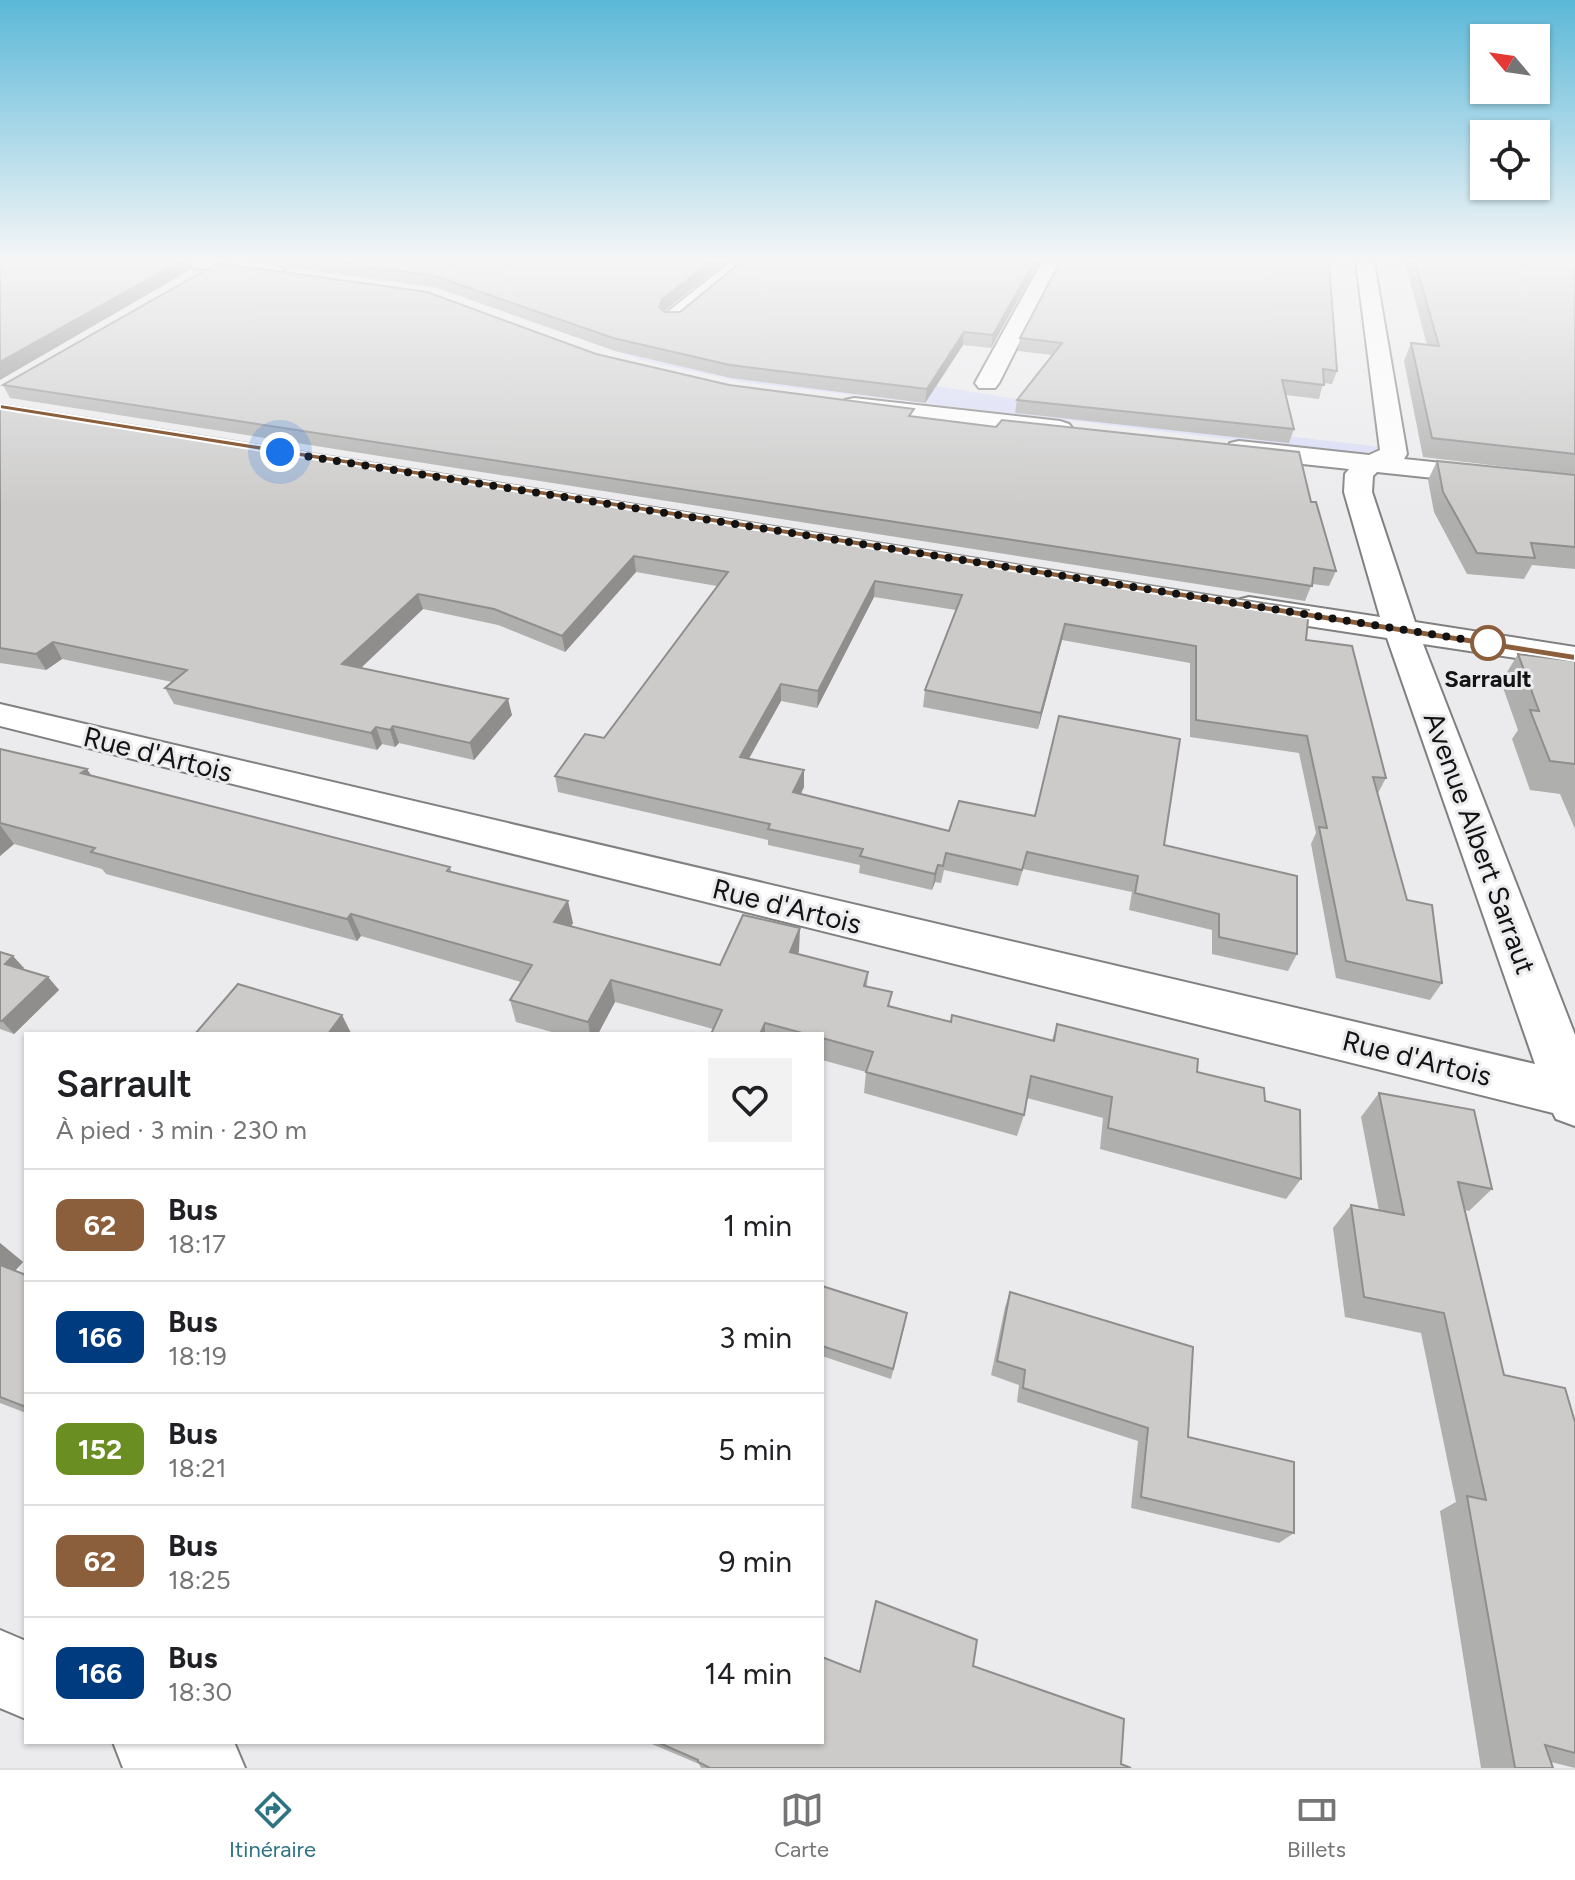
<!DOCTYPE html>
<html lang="fr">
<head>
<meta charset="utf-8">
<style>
	body { margin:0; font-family:Figtree,sans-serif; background:#f2f2f2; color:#202124; height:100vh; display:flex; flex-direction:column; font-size:30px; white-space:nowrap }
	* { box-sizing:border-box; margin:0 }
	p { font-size:26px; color:#757577 }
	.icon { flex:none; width:44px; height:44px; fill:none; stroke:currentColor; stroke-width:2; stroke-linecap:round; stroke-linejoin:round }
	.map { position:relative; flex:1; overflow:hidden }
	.side { position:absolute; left:24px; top:1032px; width:800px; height:712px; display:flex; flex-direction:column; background:#fff; border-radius:0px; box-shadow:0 2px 6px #0004 }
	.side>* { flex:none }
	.badge { padding:0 16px; border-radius:12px; font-size:28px; line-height:52px }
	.needle { width:52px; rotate:299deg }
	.controls { position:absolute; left:1470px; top:24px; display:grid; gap:16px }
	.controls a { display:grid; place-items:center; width:80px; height:80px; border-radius:0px; background:#fff; box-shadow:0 2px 6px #0004; font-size:40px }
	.you { position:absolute; width:40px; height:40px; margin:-20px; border:6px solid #fff; border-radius:50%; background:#1a73e8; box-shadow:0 0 0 12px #1a73e833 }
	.map>.badge { position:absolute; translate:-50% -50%; box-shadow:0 0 0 4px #fff }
	.round { display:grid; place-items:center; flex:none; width:84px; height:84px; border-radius:0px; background:#f2f2f2 }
	.head { display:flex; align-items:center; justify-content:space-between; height:136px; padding:0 32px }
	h1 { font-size:38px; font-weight:600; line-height:60px }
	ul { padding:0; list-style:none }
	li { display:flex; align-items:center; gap:24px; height:112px; padding:0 32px; border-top:2px solid #e0e0e0 }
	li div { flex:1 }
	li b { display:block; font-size:30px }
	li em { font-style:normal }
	li .badge { min-width:88px; font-weight:700; text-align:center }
	.dock { display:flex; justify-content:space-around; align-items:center; height:112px; border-top:2px solid #e0e0e0; background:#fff; font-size:22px; color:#757577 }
	.dock a { display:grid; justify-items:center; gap:4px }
	.dock .active { color:#2e7381 }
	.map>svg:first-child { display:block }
	.green { fill:#d8dbf7 }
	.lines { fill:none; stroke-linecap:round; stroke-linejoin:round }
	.minor-casing { stroke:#808081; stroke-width:4 }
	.minor { fill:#fff; fill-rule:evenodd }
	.wall { fill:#afafae }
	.shaded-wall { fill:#8f8e8d }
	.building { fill:#cccbca; stroke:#8f8e8d; stroke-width:2 }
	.line { fill:#8b5e3c; stroke:#fff; stroke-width:2 }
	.walk { stroke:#131314; stroke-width:8; stroke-dasharray:0 14.4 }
	.stop-dot { fill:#fff; stroke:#8b5e3c; stroke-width:4 }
	.labels { text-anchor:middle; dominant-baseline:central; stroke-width:6; stroke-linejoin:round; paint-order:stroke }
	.far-stop-label { font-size:24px; font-weight:bold; fill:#131314; stroke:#ebebed }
	.street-label { font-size:28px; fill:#131314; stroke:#ebebed }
</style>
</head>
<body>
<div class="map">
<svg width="1575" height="1768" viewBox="0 0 1575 1768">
	<rect width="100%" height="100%" fill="#ebebed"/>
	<path class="green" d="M 231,262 L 317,262 L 802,364 L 1127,417 L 1380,447 C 1361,464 1264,447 1236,444 L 1236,440 L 743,382 L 641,360 L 440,289 Z"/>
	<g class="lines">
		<defs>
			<path id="minor" d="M 186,262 C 207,261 270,257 285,271 L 275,277 L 195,268 Z
				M 730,262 L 750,262 L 679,322 L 665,322 L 662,318 L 665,314 Z
				M 1042,262 L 1060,262 L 999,383 L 995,388 L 979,388 L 975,383 Z
				M 1356,262 L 1374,262 L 1407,454 L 1404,459 L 1575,477 L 1575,493 L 1377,472 L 1373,476 L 1372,492 L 1415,622 L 1575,647 L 1575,667 L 1423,644 L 1575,1035 L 1575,1126 L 1556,1119 L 1553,1113 L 0,726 L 0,704 L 1535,1064 L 1387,638 L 1249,617 L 1237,614 L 1233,607 L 1237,600 L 1249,597 L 1380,617 L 1344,492 L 1345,474 L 1349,469 L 1239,457 L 1230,455 L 1226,449 L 1230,443 L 1239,441 L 1369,455 L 1380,450 Z
				M 854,398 L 1060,421 L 1069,424 L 1073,429 L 1069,434 L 1060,437 L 845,410 L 842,405 L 845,400 Z
				M 0,1630 L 26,1641 L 26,1719 L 0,1708 Z
				M 113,1742 L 234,1742 L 245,1768 L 123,1768 Z"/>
		</defs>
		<use href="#minor" class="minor-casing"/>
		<use href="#minor" class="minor"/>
	</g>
	<path class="wall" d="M 252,262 L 446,262 L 450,264 L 454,262 L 726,262 L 663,312 L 680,312 L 741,262 L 1039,262 L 991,348 L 963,345 L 925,403 L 731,378 L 615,351 L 434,287 Z
		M 1405,262 L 1575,262 L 1575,475 L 1423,457 L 1404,361 L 1411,343 L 1427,345 Z
		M 1020,338 L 1337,371 L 1332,384 L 1323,383 L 1319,399 L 1286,395 L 1294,429 L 1289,443 L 1015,413 L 1017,400 L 1052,355 L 1018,351 Z
		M 596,354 L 729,385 L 913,416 L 1311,502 L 1336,571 L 1329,586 L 1312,584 L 1305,601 L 10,398 L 3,385 Z
		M 0,404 L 1306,640 L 1386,778 L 1378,793 L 1407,900 L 1442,983 L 1430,1000 L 1336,978 L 1311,844 L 1316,833 L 1299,753 L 1190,737 L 1190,663 L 1062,640 L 1038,729 L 923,707 L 925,690 L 956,610 L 874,597 L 817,708 L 781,701 L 749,759 L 804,787 L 801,794 L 949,831 L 1164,845 L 1297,954 L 1288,971 L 1212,954 L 1212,930 L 1129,910 L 1132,892 L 1023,869 L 1018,886 L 944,870 L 941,883 L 935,882 L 932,890 L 859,873 L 860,865 L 768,845 L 768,840 L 558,792 L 555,776 L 604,738 L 717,586 L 636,572 L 565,652 L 498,625 L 423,609 L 361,668 L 512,715 L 474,760 L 399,743 L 395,747 L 382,744 L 377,750 L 174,704 L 165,688 L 172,682 L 62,659 L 46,670 L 0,663 Z
		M 1437,461 L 1575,475 L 1575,569 L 1532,565 L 1524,579 L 1467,574 L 1434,512 L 1428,480 Z
		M 1518,654 L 1575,661 L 1575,829 L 1560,794 L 1530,790 L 1512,739 L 1518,730 L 1501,682 Z
		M 0,749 L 92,776 L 450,867 L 452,873 L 573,923 L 571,926 L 720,965 L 799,951 L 798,954 L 868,972 L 867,986 L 891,1006 L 951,1022 L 1052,1040 L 1057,1024 L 1197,1072 L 1265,1101 L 1301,1179 L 1286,1199 L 1100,1149 L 1103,1118 L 1027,1098 L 1024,1115 L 1017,1136 L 864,1093 L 866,1072 L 822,1060 L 822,1034 L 711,1034 L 713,1029 L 615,1002 L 598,1034 L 559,1034 L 516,1022 L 510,1000 L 521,982 L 361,936 L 357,941 L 106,874 L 102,869 L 14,844 L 0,856 Z
		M 0,952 L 24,968 L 23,969 L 48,977 L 59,990 L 14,1034 L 0,1029 Z
		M 1379,1093 L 1492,1189 L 1469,1211 L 1465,1210 L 1504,1375 L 1575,1422 L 1575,1768 L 1551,1762 L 1553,1768 L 1481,1768 L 1440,1511 L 1456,1502 L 1421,1333 L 1345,1317 L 1333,1228 L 1351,1205 L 1379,1211 L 1361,1117 Z
		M 0,1243 L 23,1262 L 15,1271 L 26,1275 L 26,1413 L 0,1403 Z
		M 822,1286 L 905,1324 L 891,1379 L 822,1356 Z
		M 1010,1292 L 1188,1437 L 1294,1533 L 1279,1543 L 1131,1508 L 1138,1441 L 1017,1402 L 1019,1385 L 991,1375 L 1005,1307 Z
		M 876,1601 L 1121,1764 L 1131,1768 L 701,1768 L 699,1764 L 647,1742 L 822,1742 L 859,1672 Z"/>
	<path class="shaded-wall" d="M 180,262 L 188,262 L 190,270 L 0,380 L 0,362 Z
		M 710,262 L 726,262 L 663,312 L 659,307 L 662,299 Z
		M 1034,262 L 1039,262 L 991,348 L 993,335 Z
		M 964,332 L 963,345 L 925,403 L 927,389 Z
		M 634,556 L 636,572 L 565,652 L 562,636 Z
		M 875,581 L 874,597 L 817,708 L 818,691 Z
		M 418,594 L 423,609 L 348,680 L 342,664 Z
		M 1065,624 L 1062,640 L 1038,729 L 1041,713 Z
		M 53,642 L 62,659 L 46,670 L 36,654 Z
		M 781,684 L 781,701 L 740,774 L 740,757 Z
		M 508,699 L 512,715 L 474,760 L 470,743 Z
		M 393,726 L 399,743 L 395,747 L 390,730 Z
		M 376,727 L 382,744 L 377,750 L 371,733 Z
		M 87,769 L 101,791 L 81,773 Z
		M 804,770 L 804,787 L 793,809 L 793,792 Z
		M 0,825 L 14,844 L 0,856 Z
		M 938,865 L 935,882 L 932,890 L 935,874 Z
		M 568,901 L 573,923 L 560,944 L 554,922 Z
		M 351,914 L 361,936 L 357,941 L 347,919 Z
		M 800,928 L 799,951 L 790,974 L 790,952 Z
		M 13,956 L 24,968 L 16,976 L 5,964 Z
		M 48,977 L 59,990 L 14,1034 L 2,1021 Z
		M 611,980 L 615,1002 L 598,1034 L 590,1034 L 588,1022 Z
		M 342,1015 L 351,1033 L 350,1034 L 328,1034 Z
		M 765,1023 L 765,1034 L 760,1034 Z
		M 0,1243 L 23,1262 L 8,1278 L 0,1272 Z"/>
	<path class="building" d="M 0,262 L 179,262 L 0,362 Z
		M 333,262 L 446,262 L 450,264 L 454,262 L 710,262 L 662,299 L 659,307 L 664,312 L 680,312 L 741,262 L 1034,262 L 993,335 L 964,332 L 927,389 L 730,365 L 613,338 L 432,275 Z
		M 1060,262 L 1329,262 L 1337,371 L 1323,369 L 1324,385 L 1282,380 L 1294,429 L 1017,400 L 1062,343 L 1020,338 Z
		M 1415,262 L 1575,262 L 1575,454 L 1432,438 L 1411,343 L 1439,346 Z
		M 218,263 L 427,292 L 596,354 L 729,385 L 914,409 L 909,416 L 996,427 L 1002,420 L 1299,452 L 1311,502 L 1316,502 L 1336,571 L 1314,568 L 1312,586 L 3,385 Z
		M 0,404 L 1309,610 L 1306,640 L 1352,646 L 1386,778 L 1373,777 L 1407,900 L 1432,905 L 1442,983 L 1346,961 L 1319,827 L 1327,828 L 1307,736 L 1196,720 L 1196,646 L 1065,624 L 1041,713 L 925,690 L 962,595 L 875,581 L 818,691 L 781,684 L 740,757 L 804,770 L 793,792 L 949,831 L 959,801 L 1035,816 L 1059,716 L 1180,739 L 1164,845 L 1297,876 L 1297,954 L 1219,937 L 1219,914 L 1135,893 L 1138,876 L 1027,852 L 1022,870 L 946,853 L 943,866 L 938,865 L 935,874 L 860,856 L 863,849 L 768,829 L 770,824 L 555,776 L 585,734 L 604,738 L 728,572 L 634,556 L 562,636 L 494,609 L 418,594 L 342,664 L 508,699 L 470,743 L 393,726 L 390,730 L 376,727 L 371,733 L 165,688 L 187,670 L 53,642 L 36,654 L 0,648 Z
		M 1437,461 L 1575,475 L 1575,547 L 1531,543 L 1535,558 L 1477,553 L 1443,492 Z
		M 1518,654 L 1575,661 L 1575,764 L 1550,761 L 1530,710 L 1539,711 Z
		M 0,749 L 87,769 L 81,773 L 450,867 L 447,871 L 568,901 L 554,922 L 720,965 L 743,915 L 800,928 L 790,952 L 868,972 L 864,986 L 892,992 L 888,1006 L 951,1022 L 952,1015 L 1054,1041 L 1057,1024 L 1198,1059 L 1197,1072 L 1264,1088 L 1265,1101 L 1300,1110 L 1301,1179 L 1108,1128 L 1112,1097 L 1031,1076 L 1024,1115 L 866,1072 L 873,1052 L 822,1038 L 822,1034 L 806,1034 L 765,1023 L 760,1034 L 711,1034 L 722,1010 L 611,980 L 588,1022 L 510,1000 L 532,965 L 351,914 L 347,919 L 91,852 L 95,848 L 0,823 Z
		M 0,952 L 13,956 L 5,964 L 48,977 L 2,1021 L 0,1021 Z
		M 238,984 L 342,1015 L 328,1034 L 195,1034 Z
		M 1379,1093 L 1474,1110 L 1492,1189 L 1458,1182 L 1504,1375 L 1565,1388 L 1575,1422 L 1575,1753 L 1545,1745 L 1553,1768 L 1515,1768 L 1467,1496 L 1486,1500 L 1444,1313 L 1364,1297 L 1351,1205 L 1404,1215 Z
		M 0,1265 L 26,1275 L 26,1407 L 0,1397 Z
		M 822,1286 L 907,1313 L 893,1369 L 822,1346 Z
		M 1010,1292 L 1193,1347 L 1188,1437 L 1294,1462 L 1294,1533 L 1141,1497 L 1148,1428 L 1023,1388 L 1025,1370 L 997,1361 Z
		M 876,1601 L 977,1640 L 973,1666 L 1124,1719 L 1121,1764 L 1131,1768 L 710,1768 L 698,1762 L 698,1760 L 657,1742 L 822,1742 L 822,1657 L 860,1672 Z"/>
	<linearGradient id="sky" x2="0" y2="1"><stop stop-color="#5bb8d8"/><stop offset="0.51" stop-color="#f6f6f7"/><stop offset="1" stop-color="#f6f6f7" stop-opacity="0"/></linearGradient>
	<rect width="1575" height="509" fill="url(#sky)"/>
	<path class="line" d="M 0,404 L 1575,654 L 1575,661 L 0,409 Z"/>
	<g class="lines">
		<path class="walk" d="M 280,452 L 1488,643"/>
	</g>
	<circle class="stop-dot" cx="1488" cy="643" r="16"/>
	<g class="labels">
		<g class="far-stop-label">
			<text x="1488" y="678">Sarrault</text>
		</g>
		<g class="street-label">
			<text transform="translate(158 754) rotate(14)">Rue d'Artois</text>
			<text transform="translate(1480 843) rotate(70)">Avenue Albert Sarraut</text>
			<text transform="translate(787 906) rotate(14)">Rue d'Artois</text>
			<text transform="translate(1417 1058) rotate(14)">Rue d'Artois</text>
		</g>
	</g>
</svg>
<div class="controls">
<a><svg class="needle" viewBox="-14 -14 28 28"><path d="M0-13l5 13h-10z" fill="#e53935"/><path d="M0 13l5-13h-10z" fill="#757577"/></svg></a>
<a><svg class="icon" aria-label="locate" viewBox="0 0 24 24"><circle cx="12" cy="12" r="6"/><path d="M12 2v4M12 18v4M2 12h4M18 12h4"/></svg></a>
</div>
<div class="you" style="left:280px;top:452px"></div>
<section class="side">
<div class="head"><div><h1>Sarrault</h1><p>À pied · 3 min · 230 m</p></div><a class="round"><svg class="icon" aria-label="heart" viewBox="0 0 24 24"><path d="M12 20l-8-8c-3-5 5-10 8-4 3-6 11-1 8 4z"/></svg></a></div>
<ul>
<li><span class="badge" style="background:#8b5e3c;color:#fff">62</span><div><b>Bus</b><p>18:17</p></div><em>1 min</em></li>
<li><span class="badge" style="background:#003b80;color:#fff">166</span><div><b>Bus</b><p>18:19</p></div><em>3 min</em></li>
<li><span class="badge" style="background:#6b8e23;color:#fff">152</span><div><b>Bus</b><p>18:21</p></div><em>5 min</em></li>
<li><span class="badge" style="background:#8b5e3c;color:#fff">62</span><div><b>Bus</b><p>18:25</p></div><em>9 min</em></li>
<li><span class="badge" style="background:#003b80;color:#fff">166</span><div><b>Bus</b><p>18:30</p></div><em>14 min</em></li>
</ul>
</section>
</div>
<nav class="dock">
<a class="active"><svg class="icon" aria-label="directions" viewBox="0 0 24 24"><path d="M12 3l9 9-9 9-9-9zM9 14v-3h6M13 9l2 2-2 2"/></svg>Itinéraire</a>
<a><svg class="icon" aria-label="map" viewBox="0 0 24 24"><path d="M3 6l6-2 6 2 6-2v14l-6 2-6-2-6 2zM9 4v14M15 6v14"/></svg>Carte</a>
<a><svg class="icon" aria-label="tickets" viewBox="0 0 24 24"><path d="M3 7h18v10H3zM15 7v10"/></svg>Billets</a>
</nav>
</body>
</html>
